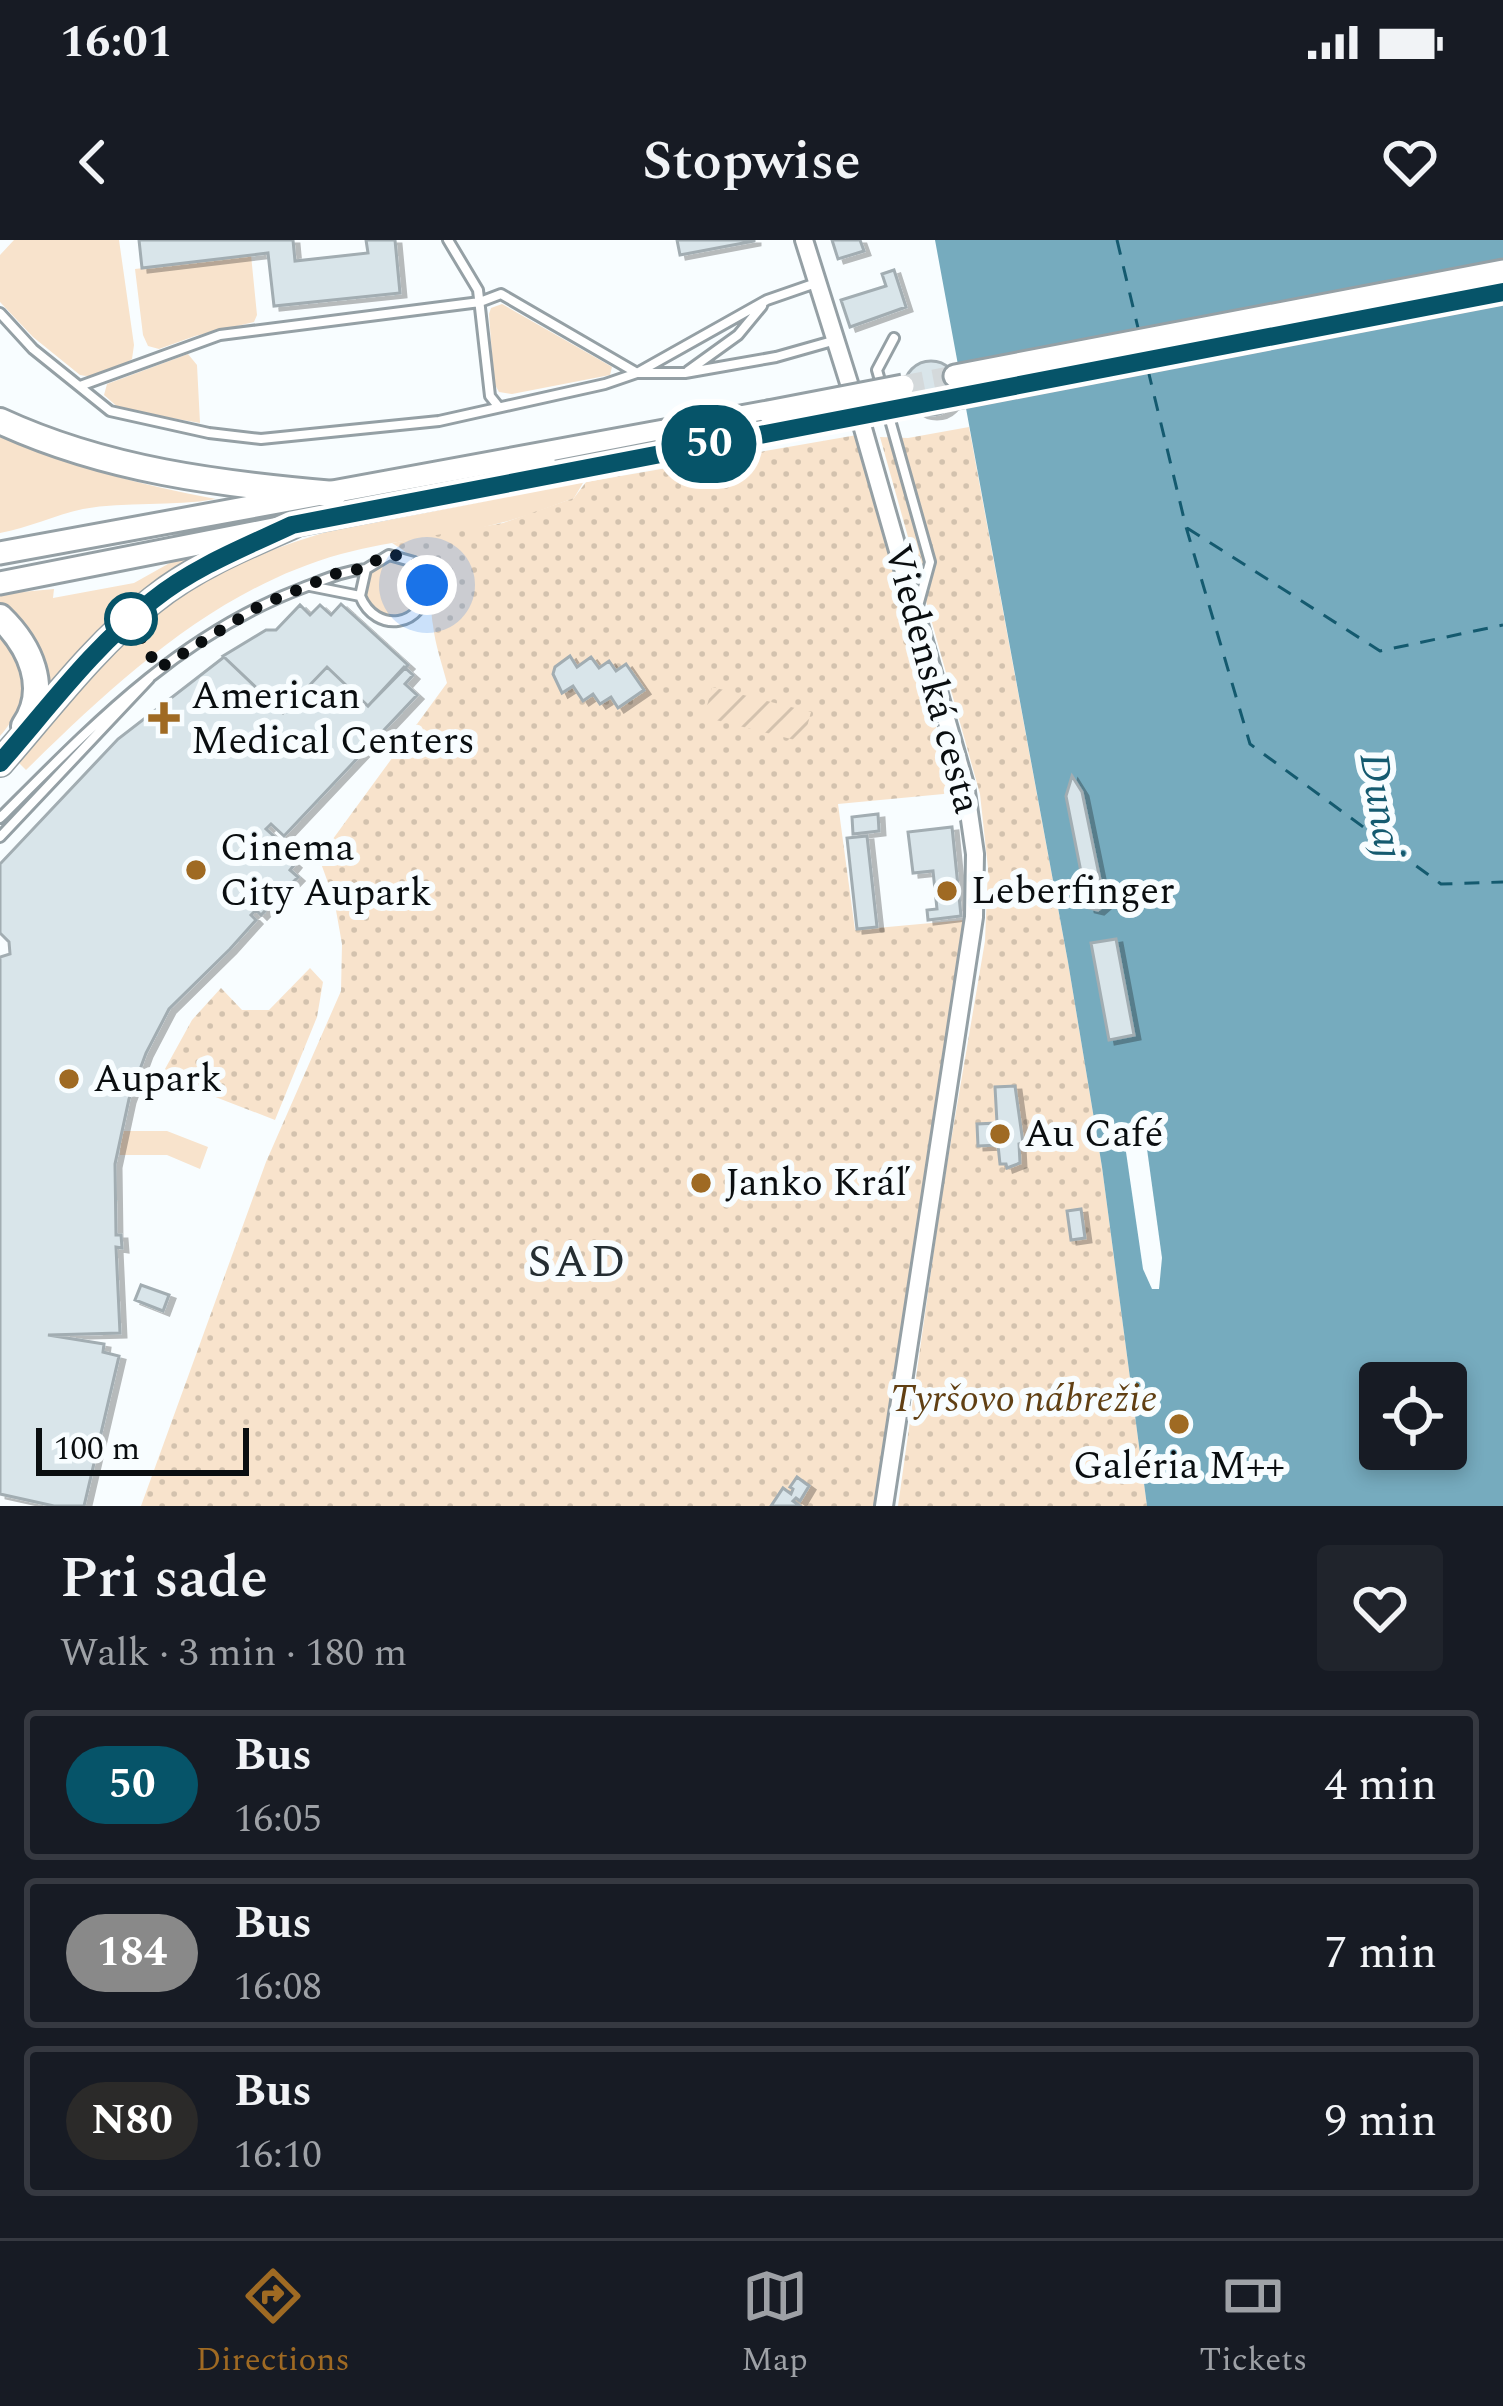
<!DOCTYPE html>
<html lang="en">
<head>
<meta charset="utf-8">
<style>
	body { margin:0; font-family:Spectral,serif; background:#20242c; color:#f1f3f6; height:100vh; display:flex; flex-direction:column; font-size:45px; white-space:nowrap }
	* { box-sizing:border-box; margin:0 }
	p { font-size:39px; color:#9ea1a6 }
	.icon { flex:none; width:66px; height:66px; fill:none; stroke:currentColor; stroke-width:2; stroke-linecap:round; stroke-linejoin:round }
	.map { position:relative; height:1266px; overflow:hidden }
	.drawer { display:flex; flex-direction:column; background:#171b24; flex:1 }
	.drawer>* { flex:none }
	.badge { padding:0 24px; border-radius:39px; font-size:42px; line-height:78px }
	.fabs { position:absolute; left:1359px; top:1122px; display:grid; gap:24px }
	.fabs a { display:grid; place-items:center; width:108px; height:108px; border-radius:12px; background:#171b24; box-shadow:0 6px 18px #0003; font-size:60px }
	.scale { position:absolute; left:36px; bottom:30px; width:213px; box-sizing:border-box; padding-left:12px; border:6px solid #0a0e10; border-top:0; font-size:33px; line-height:42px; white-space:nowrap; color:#0a0e10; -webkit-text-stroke:9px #f8fdff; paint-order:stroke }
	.you { position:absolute; width:60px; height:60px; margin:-30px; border:9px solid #fff; border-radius:50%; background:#1a73e8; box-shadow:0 0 0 18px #1a73e833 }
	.map>.badge { position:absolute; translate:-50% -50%; box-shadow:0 0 0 6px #fff }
	.round { display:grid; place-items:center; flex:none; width:126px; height:126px; border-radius:12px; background:#20242c }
	.overview { display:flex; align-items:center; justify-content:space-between; height:204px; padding:0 60px }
	h1 { font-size:57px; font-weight:600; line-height:90px }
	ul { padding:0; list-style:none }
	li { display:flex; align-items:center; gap:36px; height:150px; margin:0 24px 18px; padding:0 36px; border:6px solid #363941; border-radius:12px }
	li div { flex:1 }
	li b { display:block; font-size:45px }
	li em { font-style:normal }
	li .badge { min-width:132px; font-weight:700; text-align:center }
	.status { display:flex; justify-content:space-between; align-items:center; height:84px; padding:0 60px; background:#171b24; direction:ltr }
	.status svg { height:33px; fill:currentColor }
	header { display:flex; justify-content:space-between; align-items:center; height:156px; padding:0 60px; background:#171b24; font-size:54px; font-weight:600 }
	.dock { display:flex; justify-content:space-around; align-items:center; height:168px; border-top:3px solid #363941; background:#171b24; font-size:33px; color:#9ea1a6 }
	.dock a { display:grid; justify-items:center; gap:6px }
	.dock .on { color:#9f6a23 }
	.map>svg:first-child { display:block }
	.grass { fill:#f8e3cc }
	.park { fill:url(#park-dots) }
	.garden { fill:url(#garden-furrows) }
	.water { fill:#76abbe; fill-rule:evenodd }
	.pier { fill:#f8fdff }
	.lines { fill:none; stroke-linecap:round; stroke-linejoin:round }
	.ferry { stroke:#145a6f; stroke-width:3; stroke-dasharray:15 12; stroke-linecap:butt }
	.building { fill:#d9e5ea; stroke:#a2adb2; stroke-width:3; filter:url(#shadow) }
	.secondary-tunnel { stroke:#d4d9db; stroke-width:21; stroke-dasharray:21 10; stroke-linecap:butt }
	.service-casing { stroke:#95a0a5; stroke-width:14 }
	.minor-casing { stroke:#95a0a5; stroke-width:22 }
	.secondary-casing { stroke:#95a0a5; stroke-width:27 }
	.primary-casing { stroke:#95a0a5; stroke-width:30 }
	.service { stroke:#fff; stroke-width:8 }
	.minor { stroke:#fff; stroke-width:16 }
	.secondary { stroke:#fff; stroke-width:21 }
	.primary { stroke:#fff; stroke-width:24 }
	.secondary-bridge-casing { stroke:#95a0a5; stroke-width:27; stroke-linecap:butt }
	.secondary-bridge { stroke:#fff; stroke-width:21 }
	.line-casing { stroke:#fff; stroke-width:27 }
	.line { stroke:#065469; stroke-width:18 }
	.walk { stroke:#0a0e10; stroke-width:12; stroke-dasharray:0 21.6 }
	.stop-dot { fill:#fff; stroke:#065469; stroke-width:6 }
	.poi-dot { fill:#9f6a23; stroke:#f8fdff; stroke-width:4.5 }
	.labels { text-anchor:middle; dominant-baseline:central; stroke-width:12; stroke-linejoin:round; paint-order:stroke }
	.street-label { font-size:39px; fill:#0a0e10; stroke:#f8fdff }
	.poi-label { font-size:39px; fill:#0a0e10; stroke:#f8fdff; text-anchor:start }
	.park-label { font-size:39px; font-style:italic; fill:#603f13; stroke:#f8fdff }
	.water-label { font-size:42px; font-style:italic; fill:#145a6f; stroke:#f8fdff }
	.quarter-label { font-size:45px; letter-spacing:3px; fill:#252e32; stroke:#f8fdff }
</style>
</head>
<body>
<div class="status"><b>16:01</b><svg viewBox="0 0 49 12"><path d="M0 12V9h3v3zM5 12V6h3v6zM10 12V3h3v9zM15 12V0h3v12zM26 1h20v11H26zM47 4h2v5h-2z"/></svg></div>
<header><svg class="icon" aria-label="back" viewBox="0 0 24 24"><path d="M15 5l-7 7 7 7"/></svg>Stopwise<svg class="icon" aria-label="heart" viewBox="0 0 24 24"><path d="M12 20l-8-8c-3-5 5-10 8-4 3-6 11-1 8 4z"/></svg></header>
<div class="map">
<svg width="1503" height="1266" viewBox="0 0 1503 1266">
	<defs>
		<pattern id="park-dots" width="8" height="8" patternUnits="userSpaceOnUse" patternTransform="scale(3)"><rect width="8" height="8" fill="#f8e3cc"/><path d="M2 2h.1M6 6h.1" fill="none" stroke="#d3c2ae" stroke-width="1.8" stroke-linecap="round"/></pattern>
		<pattern id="garden-furrows" width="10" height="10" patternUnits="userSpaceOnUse" patternTransform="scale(3)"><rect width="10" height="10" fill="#f8e3cc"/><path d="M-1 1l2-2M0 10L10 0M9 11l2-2" fill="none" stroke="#d3c2ae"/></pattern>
		<filter id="shadow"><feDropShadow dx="6" dy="4" stdDeviation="0" flood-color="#0004"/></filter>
	</defs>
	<rect width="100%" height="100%" fill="#f8fdff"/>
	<path class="grass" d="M 14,0 L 119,0 L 134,105 L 132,119 C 117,129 98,139 80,135 L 33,97 L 0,62 L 0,15 Z
		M 251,15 L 257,75 L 254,82 L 195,96 L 159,109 L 148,106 L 143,95 L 135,29 Z
		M 502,64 L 607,124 L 612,127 L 610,135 L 512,154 L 499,152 L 494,143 L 489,74 L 491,68 Z
		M 188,114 L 197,125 L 200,183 L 120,169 L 104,155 L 107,144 Z
		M 0,197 C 71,226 140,245 216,259 C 171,267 127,261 83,269 C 55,275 28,288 0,293 Z
		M 586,238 L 574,258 C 551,266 528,276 504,282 C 451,297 395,299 341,314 C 215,349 117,441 26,530 L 13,517 C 60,467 106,411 162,369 C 282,281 444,267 586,238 Z
		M 217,312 L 44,456 L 0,368 L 0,354 L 54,349 L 53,358 L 134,343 L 175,320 Z
		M363 349a30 30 0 1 1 60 0a30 30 0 1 1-60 0Z
		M 0,387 C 7,397 19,410 22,421 C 29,449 17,477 0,496 Z
		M 121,891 L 167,891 L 208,907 L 200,929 L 167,915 L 120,915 Z"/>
	<path class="park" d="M 969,187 L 1068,722 L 1102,927 L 1147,1266 L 898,1266 L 941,960 L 985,701 L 988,628 L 980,554 L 880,197 L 908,198 Z
		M 857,195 L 954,553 L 838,564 L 855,690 L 964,680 L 875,1266 L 141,1266 L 266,922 L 341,751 L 342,704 L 334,659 L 319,618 L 447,443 C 442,424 435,404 433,385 C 427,338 436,331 392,303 L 503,283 L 574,258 L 586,242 Z
		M 310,728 L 323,742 L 317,777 L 275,880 L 182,844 L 165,829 L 192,780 L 221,748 L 242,770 L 269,770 Z"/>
	<path class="garden" d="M 712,447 L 811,472 L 803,502 L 704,477 Z"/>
	<path class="water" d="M 935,0 L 1503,0 L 1503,1266 L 1147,1266 L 1102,927 L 1068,722 ZM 1380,1143 L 1446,1143 L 1446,1209 L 1380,1209 Z"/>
	<path class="pier" d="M 1133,886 L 1147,909 L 1162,1018 L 1159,1049 L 1152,1049 L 1143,1029 L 1126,912 Z"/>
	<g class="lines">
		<path class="ferry" d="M 1117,0 L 1139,92
			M 1148,130 L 1186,287 L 1250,504 L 1441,644 L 1503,642
			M 1187,288 L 1380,411 L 1503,385"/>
	</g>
	<path class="building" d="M 139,0 L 293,0 L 295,21 L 368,13 L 366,0 L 395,0 L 400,53 L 274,66 L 268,13 L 142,28 Z
		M 677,0 L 754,0 L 754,1 L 680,15 Z
		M 832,0 L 860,0 L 864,11 L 838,19 Z
		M 894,30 L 906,67 L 850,87 L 841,60 L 886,46 L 882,34 Z
		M904 148a27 27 0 1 1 54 0a27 27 0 1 1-54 0Z
		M 341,364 L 408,425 L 368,466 L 327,427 L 283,473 L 223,416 L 266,390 L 276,390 L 300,365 L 310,375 L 320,365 L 331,375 Z
		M 570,416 L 577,427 L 591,417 L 599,428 L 609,421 L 616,431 L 626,424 L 644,450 L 618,468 L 611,457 L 600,464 L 593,454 L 583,461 L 573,446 L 562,453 L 553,434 L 555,427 Z
		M 224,417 L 283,473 L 327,427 L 368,466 L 404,427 L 413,435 L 405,444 L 417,455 L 284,596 L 271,584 L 266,589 L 288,609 L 284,614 L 295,624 L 290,630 L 298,637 L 261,675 L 256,670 L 251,675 L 256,680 L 230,709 L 169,769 L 146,813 L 129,859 L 115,924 L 116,995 L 121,995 L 122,1008 L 116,1007 L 120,1093 L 48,1095 L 104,1104 L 103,1112 L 119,1116 L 84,1266 L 54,1266 L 0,1254 L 0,717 L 10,714 L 9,702 L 0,693 L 0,624 L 118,499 Z
		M 1072,536 L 1082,552 L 1105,664 L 1098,670 L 1089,668 L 1083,642 L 1066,556 Z
		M 878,574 L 879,591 L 853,594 L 852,577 Z
		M 952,587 L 961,676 L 928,680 L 927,670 L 937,669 L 933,631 L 913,633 L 908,592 Z
		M 867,596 L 877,687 L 857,689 L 847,598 Z
		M 1116,699 L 1134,795 L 1109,800 L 1091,703 Z
		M 1015,846 L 1023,903 L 1019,904 L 1020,923 L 1007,928 L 1006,924 L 1000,924 L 998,905 L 978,906 L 977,884 L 997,883 L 995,847 Z
		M 1081,969 L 1085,998 L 1071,1000 L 1067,971 Z
		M 141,1045 L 169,1055 L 163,1071 L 135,1060 Z
		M 797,1237 L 809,1246 L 800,1261 L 796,1258 L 793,1261 L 800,1266 L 771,1266 L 783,1248 L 791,1254 L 793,1249 L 790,1247 Z"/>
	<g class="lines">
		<path class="secondary-tunnel" d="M 903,146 L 955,136
			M 909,165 L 957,157"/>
		<defs>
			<path id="service" d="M 448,0 L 478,50 L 490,156 L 498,166
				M 0,73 L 33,109 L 110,171 L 209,193 L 261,199 L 439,181 L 605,144 L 637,133 L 767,60 L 816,43
				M 688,131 L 738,95 L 762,66
				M 879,137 L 877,130 L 894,98
				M 80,146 L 220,95 L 480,62 L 501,54 L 637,133 L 685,133 L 776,117 L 836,100
				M 890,180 L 930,322 L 918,366
				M 310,346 L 360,356 C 376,395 425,387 427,345 L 414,322 L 389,315 L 366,329 L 360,356
				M 0,578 C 93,485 179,394 305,347 C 326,339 343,331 366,329
				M 0,597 L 149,439"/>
			<path id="minor" d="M 804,0 L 849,143
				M 862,185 L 965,545 L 975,614 L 974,677 L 884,1266"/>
			<path id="secondary" d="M 955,136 L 1503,31
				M 957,157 L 1503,52
				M 0,313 L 768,172
				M 0,343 L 557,233"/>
			<path id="primary" d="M 0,181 C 106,230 219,244 334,254
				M 0,377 C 30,406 50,448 24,486
				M 0,523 C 49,467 94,406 153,360 C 194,327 244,306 293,285"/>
		</defs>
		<use href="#service" class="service-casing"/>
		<use href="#minor" class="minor-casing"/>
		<use href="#secondary" class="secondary-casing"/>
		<use href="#primary" class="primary-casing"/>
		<use href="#service" class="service"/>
		<use href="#minor" class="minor"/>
		<use href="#secondary" class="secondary"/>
		<use href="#primary" class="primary"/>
		<defs>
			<path id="secondary-bridge" d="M 768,172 L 903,146
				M 557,233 L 909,165"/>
		</defs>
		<use href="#secondary-bridge" class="secondary-bridge-casing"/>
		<use href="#secondary-bridge" class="secondary-bridge"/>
	</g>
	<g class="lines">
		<defs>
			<path id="line" d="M 0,523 C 49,467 94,406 153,360 C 194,327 245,307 292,285 L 1503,52"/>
		</defs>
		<use href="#line" class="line-casing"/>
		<use href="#line" class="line"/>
		<path class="walk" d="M 131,379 L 158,429 L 261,365 L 340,332 L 366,328 L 382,316 C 405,312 421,322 427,345"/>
	</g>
	<circle class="stop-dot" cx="131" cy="379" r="24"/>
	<g class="poi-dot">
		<path d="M158 460h12v12h12v12h-12v12h-12v-12h-12v-12h12z"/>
		<circle cx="196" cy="630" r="12"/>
		<circle cx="947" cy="651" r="12"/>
		<circle cx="69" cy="839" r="12"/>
		<circle cx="1000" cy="894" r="12"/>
		<circle cx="701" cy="943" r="12"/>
		<circle cx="1179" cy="1184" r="12"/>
	</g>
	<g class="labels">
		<g class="street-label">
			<text transform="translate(932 439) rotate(75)">Viedenská cesta</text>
		</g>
		<g class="poi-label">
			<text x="191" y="456">American<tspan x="191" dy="45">Medical Centers</tspan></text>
			<text x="220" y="608">Cinema<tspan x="220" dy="45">City Aupark</tspan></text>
			<text x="971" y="651">Leberfinger</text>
			<text x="93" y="839">Aupark</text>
			<text x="1024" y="894">Au Café</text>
			<text x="725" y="943">Janko Kráľ</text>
			<text x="1179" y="1226" text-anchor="middle">Galéria M++</text>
		</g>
		<g class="park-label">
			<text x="1024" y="1159">Tyršovo nábrežie</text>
		</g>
		<g class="water-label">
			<text transform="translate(1381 566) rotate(81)">Dunaj</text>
		</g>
		<g class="quarter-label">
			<text x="578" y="1022">SAD</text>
		</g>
	</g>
</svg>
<div class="fabs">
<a><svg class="icon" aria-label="locate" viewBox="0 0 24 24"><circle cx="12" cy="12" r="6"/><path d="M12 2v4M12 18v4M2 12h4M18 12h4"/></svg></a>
</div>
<div class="scale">100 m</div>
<div class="you" style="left:427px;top:345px"></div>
<b class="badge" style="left:709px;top:204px;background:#065469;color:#fff">50</b>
</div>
<section class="drawer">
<div class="overview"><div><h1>Pri sade</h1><p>Walk · 3 min · 180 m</p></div><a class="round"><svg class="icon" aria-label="heart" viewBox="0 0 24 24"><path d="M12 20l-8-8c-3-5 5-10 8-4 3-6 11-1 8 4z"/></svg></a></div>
<ul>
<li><span class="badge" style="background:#065469;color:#fff">50</span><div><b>Bus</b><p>16:05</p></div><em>4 min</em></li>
<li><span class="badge" style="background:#898989;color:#fff">184</span><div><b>Bus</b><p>16:08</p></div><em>7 min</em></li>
<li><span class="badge" style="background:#2b2a29;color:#fff">N80</span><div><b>Bus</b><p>16:10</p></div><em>9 min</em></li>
</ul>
</section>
<nav class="dock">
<a class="on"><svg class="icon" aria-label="directions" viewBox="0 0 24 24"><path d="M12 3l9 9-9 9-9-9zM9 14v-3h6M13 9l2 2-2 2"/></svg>Directions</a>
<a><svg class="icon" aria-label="map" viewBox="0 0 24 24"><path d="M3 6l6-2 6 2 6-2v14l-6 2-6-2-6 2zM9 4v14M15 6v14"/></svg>Map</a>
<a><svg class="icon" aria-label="tickets" viewBox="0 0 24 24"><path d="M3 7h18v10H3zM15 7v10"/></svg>Tickets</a>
</nav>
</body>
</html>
